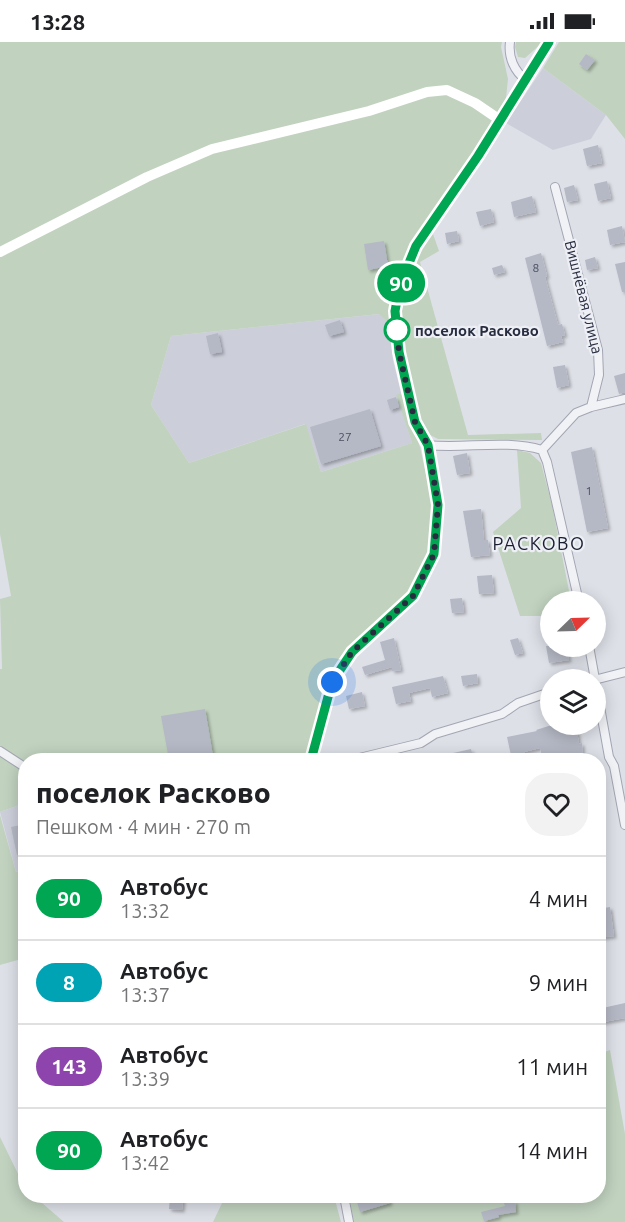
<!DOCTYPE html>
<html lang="ru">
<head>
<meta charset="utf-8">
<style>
	body { margin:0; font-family:Ubuntu,sans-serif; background:#f2f2f2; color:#202124; height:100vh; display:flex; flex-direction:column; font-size:22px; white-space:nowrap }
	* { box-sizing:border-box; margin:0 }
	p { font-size:20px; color:#757577 }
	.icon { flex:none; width:33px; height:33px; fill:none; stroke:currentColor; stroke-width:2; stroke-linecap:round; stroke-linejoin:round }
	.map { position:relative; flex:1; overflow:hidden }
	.sheet { position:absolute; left:18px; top:711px; width:588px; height:450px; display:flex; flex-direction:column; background:#fff; border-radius:24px; box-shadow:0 3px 15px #0003 }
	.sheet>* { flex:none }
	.badge { padding:0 12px; border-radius:20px; font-size:21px; line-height:39px }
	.needle { width:39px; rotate:67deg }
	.fabs { position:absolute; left:540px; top:549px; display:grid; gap:12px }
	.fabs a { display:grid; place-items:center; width:66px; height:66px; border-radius:50%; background:#fff; box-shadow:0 3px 15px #0003; font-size:30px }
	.you { position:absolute; width:30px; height:30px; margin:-15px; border:4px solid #fff; border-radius:50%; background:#1a73e8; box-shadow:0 0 0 9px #1a73e833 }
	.map>.badge { position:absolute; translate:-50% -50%; box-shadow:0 0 0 3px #fff }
	.round { display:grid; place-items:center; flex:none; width:63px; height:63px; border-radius:24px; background:#f2f2f2 }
	.head { display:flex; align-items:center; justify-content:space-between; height:102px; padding:0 18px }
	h1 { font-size:28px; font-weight:800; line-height:45px }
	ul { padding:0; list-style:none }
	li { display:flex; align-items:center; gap:18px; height:84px; padding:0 18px; border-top:2px solid #e0e0e0 }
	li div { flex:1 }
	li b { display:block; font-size:22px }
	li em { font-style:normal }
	li .badge { min-width:66px; font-weight:700; text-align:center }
	.status { display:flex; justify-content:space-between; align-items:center; height:42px; padding:0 30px; background:#fff; direction:ltr }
	.status svg { height:16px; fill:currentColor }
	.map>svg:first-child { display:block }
	.built { fill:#cccfda }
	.green { fill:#c1d2bf }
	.building { fill:#b5b9c5; filter:url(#shadow) }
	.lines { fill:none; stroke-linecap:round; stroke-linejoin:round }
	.minor-casing { stroke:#a3a6b2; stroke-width:10 }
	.tertiary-casing { stroke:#a3a6b2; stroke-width:12 }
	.minor { stroke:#f1f2f6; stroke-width:8 }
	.tertiary { stroke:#f1f2f6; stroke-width:10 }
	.secondary { stroke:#fff; stroke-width:10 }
	.line-casing { stroke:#fff; stroke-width:14 }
	.line { stroke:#00a651; stroke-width:9 }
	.walk { stroke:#272c3f; stroke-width:6; stroke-dasharray:0 10.8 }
	.stop-dot { fill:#fff; stroke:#00a651; stroke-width:3 }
	.labels { text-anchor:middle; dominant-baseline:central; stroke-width:4.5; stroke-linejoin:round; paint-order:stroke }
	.number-label { font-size:12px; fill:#4a4f60 }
	.street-label { font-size:15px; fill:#272c3f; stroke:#edeff5 }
	.stop-label { font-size:15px; font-weight:bold; fill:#272c3f; stroke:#edeff5; text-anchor:start }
	.quarter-label { font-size:18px; letter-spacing:1.5px; fill:#191d30; stroke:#edeff5 }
</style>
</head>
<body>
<div class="status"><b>13:28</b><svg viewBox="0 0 49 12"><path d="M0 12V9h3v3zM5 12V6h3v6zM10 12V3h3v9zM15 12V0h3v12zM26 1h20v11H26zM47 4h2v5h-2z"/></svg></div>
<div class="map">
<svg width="625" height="1180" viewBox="0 0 625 1180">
	<defs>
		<filter id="shadow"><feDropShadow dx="2.5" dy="2.5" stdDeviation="1.5" flood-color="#0004"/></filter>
	</defs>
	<rect width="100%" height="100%" fill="#dee0e8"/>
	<path class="built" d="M 543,26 L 606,73 L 591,97 L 553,108 L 506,81 Z
		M 380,272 L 389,281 L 393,318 L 401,351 L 397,354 L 412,401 L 321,430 L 305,382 L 189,421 L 151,363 L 171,294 Z
		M 25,761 L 25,828 L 16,830 L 0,770 Z"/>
	<path class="green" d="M 0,0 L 502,0 L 501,5 L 508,37 L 506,56 L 474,108 L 411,201 L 395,242 L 389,281 L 379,272 L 171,294 L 151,363 L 189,421 L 306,382 L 321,430 L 412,401 L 396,353 L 401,351 L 420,405 L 433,464 L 433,485 L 428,512 L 411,546 L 402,559 L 341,614 L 329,638 L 306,718 L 26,718 L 25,761 L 0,770 L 0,627 L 2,627 L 0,557 L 11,554 L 0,492 Z
		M 516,0 L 543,0 L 525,16 L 518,15 L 515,5 Z
		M 559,0 L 625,0 L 625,97 L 606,73 L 543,26 Z
		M 433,192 L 439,209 L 420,220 L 468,393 L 541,391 L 542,398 L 438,397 L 428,392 L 422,381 C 402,307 383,261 433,192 Z
		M 517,408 L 530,411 L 541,421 L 552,463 L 571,559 L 550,560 L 550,574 L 520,574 L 493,490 L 521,466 Z
		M 0,773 L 16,830 L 26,828 L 25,916 L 0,923 Z
		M 610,1008 L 625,1092 L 625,1180 L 354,1180 L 349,1154 L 598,1154 L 599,1012 Z
		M 0,1095 L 25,1146 L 26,1154 L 34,1154 L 64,1180 L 0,1180 Z
		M 233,1154 L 334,1154 L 341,1180 L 213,1180 L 223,1159 Z"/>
	<path class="building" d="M 586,12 L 595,18 L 587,28 L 579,22 Z
		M 598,103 L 602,121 L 587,124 L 583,107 Z
		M 607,139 L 611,156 L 598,159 L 594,142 Z
		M 574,143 L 578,158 L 567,160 L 564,146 Z
		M 532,154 L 536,170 L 514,175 L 511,160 Z
		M 491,167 L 494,180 L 480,184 L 476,170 Z
		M 622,184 L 625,200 L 610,203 L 607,188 Z
		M 457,189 L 459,199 L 447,202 L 445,191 Z
		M 384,199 L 388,224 L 368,228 L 364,202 Z
		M 541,211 L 547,234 L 545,235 L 558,283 L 562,282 L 565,293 L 561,294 L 563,300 L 547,304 L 525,216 Z
		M 595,215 L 598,226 L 587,228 L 585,218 Z
		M 625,220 L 625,250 L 622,250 L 615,222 Z
		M 502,223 L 505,230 L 494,233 L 492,226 Z
		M 340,278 L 344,290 L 329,294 L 325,283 Z
		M 218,291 L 222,310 L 210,312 L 206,294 Z
		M 565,323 L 569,343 L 557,346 L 553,325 Z
		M 625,331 L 625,350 L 619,352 L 614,334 Z
		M 396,355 L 399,365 L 390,368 L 387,358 Z
		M 370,367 L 381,404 L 321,422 L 310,385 Z
		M 592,405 L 608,486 L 587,490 L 571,410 Z
		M 467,411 L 470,431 L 457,433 L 453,414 Z
		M 481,467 L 484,498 L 488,498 L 490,513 L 471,515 L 463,469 Z
		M 492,533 L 494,551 L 479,552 L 477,534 Z
		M 462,556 L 464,570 L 452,571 L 450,557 Z
		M 394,596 L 401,628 L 392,629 L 392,625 L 365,633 L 362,625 L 385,618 L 380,600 Z
		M 518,596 L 523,611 L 515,613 L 510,598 Z
		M 546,604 L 567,604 L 569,618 L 549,621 Z
		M 477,632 L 478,641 L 463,644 L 461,634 Z
		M 443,634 L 448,651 L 432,655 L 430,646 L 409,651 L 411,659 L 396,662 L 392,645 Z
		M 362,650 L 365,664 L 349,667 L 346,654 Z
		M 205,667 L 213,714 L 185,718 L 169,718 L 161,674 Z
		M 555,682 L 576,682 L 579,702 L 582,701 L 583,718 L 543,718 L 540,706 L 524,710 L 526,718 L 512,718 L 507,695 L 537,689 L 536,688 Z
		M 471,707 L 474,718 L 436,718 L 435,715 Z
		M 26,782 L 26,811 L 17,813 L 11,785 Z
		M 610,865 L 614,894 L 598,896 L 598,867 Z
		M 625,961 L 625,976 L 598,981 L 598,967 Z
		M 381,1154 L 388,1154 L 390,1161 L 360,1170 L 357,1160 Z
		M 170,1155 L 183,1156 L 182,1168 L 169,1167 Z
		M 515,1159 L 516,1170 L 498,1173 L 499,1175 L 484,1179 L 481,1170 L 505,1164 L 504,1161 Z"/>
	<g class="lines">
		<defs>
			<path id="minor" d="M 510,0 C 508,15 514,29 526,38
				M 555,145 L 598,308 L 599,333 L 591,365
				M 542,408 L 547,420 L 579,560
				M 542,408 L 576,371 L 591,365 L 625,357
				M 589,604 L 609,715 L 614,724 L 625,783
				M 594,638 L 625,630
				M 0,709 L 26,726
				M 311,718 L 332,641 L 352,610 L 413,554 L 434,512 L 438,463 L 428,403 C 465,407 505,397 542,408
				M 351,718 L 421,701 L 435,692 L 502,672 L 518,661 L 550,650
				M 344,1154 L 349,1180"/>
			<path id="tertiary" d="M 428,403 L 415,379 L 399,310 L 395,269 L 400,243 L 416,204 L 478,114 L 549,0"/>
		</defs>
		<use href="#minor" class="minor-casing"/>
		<use href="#tertiary" class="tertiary-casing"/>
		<use href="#minor" class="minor"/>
		<use href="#tertiary" class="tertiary"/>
		<path class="secondary" d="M 0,210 L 147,135 L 212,107 L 369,69 L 427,50 L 447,48 L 475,61 L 500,78"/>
	</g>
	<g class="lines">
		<defs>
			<path id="line" d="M 311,718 L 332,640 L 352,610 L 413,554 L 434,512 L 438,463 L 428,403 L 415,380 L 399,310 L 395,269 L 400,243 L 416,204 L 478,114 L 549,0"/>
		</defs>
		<use href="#line" class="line-casing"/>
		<use href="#line" class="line"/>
		<path class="walk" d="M 332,640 L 352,610 L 413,554 L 434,512 L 438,463 L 428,403 L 415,380 L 399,310 L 397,288"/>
	</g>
	<circle class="stop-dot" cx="397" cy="288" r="12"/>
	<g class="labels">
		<g class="number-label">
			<text x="536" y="225">8</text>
			<text x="345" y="394">27</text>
			<text x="589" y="448">1</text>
		</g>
		<g class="street-label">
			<text transform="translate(584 255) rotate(76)">Вишнёвая улица</text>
		</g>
		<g class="stop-label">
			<text x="415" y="288">поселок Расково</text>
		</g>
		<g class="quarter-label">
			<text x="539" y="501">РАСКОВО</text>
		</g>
	</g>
</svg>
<div class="fabs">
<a><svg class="needle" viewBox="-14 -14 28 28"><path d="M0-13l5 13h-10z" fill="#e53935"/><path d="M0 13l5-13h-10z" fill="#757577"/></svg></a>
<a><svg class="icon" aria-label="layers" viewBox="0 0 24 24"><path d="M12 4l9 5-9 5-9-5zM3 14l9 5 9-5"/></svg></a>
</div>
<div class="you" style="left:332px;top:640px"></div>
<b class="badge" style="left:401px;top:241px;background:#00a651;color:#fff">90</b>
<section class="sheet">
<div class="head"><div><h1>поселок Расково</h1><p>Пешком · 4 мин · 270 m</p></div><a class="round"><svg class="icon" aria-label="heart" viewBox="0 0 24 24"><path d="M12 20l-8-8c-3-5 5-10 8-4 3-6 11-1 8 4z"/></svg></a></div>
<ul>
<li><span class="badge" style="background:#00a651;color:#fff">90</span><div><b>Автобус</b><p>13:32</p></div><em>4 мин</em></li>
<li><span class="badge" style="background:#00a3b4;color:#fff">8</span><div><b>Автобус</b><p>13:37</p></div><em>9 мин</em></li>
<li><span class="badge" style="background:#8e44ad;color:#fff">143</span><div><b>Автобус</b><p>13:39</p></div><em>11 мин</em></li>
<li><span class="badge" style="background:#00a651;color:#fff">90</span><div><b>Автобус</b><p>13:42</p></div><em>14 мин</em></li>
</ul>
</section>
</div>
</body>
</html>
